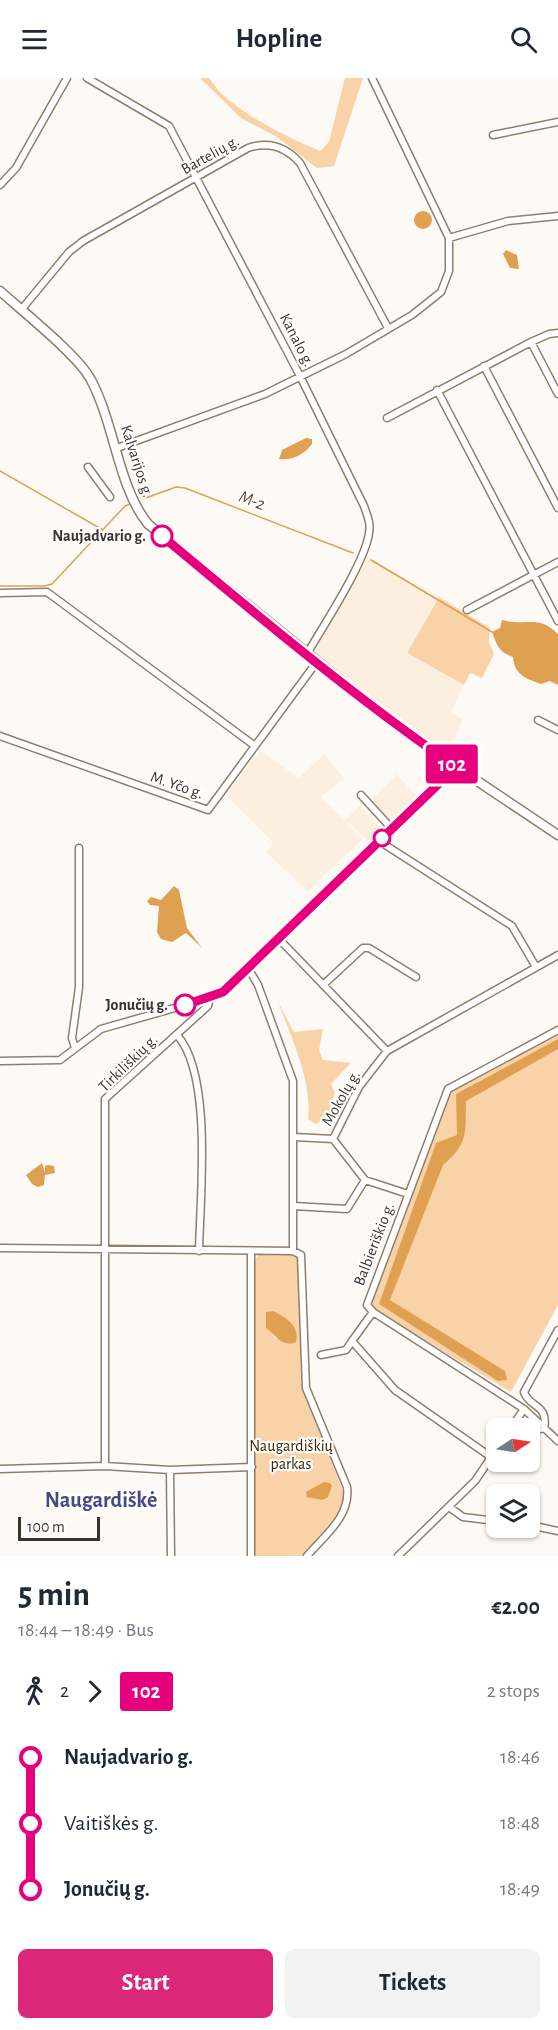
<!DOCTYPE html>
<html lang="en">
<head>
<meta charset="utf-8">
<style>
	body { margin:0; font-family:"Alegreya Sans",sans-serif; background:#f2f2f3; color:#1f2937; height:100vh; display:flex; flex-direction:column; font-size:22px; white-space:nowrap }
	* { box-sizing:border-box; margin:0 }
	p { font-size:20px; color:#747a83 }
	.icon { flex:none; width:33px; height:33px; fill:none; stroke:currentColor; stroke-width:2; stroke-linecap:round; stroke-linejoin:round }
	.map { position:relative; height:1478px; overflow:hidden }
	.side { display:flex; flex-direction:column; background:#fff; flex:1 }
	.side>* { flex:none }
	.badge { padding:0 12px; border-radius:4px; font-size:21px; line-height:39px }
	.needle { width:39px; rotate:78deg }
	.buttons { position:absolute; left:486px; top:1340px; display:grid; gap:12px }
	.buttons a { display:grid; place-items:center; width:54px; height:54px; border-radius:9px; background:#fff; box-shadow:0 2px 4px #0004; font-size:30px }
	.scale { position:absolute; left:18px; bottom:15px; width:82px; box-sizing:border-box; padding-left:6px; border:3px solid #3b342d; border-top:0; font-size:16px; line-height:21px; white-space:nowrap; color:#3b342d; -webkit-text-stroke:4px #fff; paint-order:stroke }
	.map>.badge { position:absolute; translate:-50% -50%; box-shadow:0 0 0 3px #fff }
	.legs { display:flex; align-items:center; gap:9px; height:66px; padding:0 18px; font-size:20px }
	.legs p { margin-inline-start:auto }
	.overview { display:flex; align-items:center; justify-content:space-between; height:102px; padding:0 18px }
	h1 { font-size:33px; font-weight:700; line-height:45px }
	.cta { display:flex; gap:12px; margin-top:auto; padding:12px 18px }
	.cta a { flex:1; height:69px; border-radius:9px; background:#db2777; color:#fff; font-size:24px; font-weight:700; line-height:69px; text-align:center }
	.cta a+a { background:#f2f2f3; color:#1f2937 }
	ul { padding:0 18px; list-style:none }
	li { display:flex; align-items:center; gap:21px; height:66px; font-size:22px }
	li i { display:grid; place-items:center; width:9px; height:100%; margin:0 8px; background:currentColor }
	li i::after { content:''; width:15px; height:15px; margin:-8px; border:4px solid; border-radius:50%; background:#fff }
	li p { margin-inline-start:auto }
	li:first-child i { background:linear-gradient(#0000 50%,currentColor 0) }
	li:last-child i { background:linear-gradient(currentColor 50%,#0000 0) }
	header { display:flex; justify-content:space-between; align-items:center; height:78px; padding:0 18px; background:#fff; font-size:27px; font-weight:700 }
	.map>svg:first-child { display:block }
	.built { fill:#fdefe0 }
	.green { fill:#fad2a7; fill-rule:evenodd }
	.water { fill:#e0a052 }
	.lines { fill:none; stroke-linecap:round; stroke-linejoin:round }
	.stream { stroke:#e0a052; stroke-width:1.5 }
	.minor-casing { stroke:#8e7e6c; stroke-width:9 }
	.secondary-casing { stroke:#8e7e6c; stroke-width:11 }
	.minor { stroke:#fff; stroke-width:6 }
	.secondary { stroke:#fff; stroke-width:8 }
	.line-1-casing { stroke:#fff; stroke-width:14 }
	.line-1 { stroke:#e6007e; stroke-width:9 }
	.stop-1-dot { fill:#fff; stroke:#e6007e; stroke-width:3 }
	.labels { text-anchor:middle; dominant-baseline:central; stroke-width:4.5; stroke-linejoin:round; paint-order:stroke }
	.street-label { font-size:16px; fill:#3b342d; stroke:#fff }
	.stop-label { font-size:16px; font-weight:bold; fill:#3b342d; stroke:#fff; text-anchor:end }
	.park-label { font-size:16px; fill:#3e2402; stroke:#fff }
	.water-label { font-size:18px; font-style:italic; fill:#5e4322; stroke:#fff }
	.district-label { font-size:22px; font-weight:bold; fill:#464986; stroke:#fff }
</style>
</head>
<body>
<header><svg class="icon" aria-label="menu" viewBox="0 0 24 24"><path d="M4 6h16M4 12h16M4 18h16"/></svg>Hopline<svg class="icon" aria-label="search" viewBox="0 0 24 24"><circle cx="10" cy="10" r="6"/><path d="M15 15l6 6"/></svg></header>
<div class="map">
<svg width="558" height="1478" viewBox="0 0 558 1478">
	<rect width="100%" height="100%" fill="#fdfaf6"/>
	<path class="built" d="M 364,476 L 439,519 L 407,575 L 464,607 L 451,634 L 463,641 L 447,680 L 314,579 L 312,572 Z
		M 260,672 L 299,700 L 324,676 L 344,700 L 321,719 L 363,761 L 307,813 L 266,774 L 273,764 L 226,717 Z
		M 397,696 L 419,721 L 392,745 L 373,723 L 374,719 Z
		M 360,728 L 383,753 L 371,766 L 345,742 Z"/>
	<path class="green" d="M 200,0 L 209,0 C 214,6 218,13 224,18 C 252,42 287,59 320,73 L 329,64 L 345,0 L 363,0 L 334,88 L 317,90 L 277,59 L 241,40 Z
		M 439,519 L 490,550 L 489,564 L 494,576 L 482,600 L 470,595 L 464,607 L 407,575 Z
		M 278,924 L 294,954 L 323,951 L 319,972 L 323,982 L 351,985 L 331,1006 L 335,1014 L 328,1037 L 316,1046 L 308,1041 C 313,1006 291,958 278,924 Z
		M 558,955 L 558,1227 L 511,1314 L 376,1233 L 371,1222 L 451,1013 Z
		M 259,1176 L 294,1176 L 298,1178 L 301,1304 L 345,1418 L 342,1431 L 303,1478 L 253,1478 L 255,1182 ZM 278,1235 L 292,1245 L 276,1261 L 271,1254 Z"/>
	<path class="water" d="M414 142a9 9 0 1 1 18 0a9 9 0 1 1-18 0Z
		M 506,172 L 517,177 L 519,191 L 510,190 L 503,176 Z
		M 306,360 L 312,361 L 312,366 C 304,376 293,383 279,381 L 282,372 Z
		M 502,542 C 527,549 538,536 558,556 L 558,607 L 550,603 L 541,606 C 526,601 514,596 513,579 C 499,574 497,568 492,554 L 500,550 Z
		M 174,808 L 179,812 L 187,850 L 202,870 L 186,855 L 172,864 L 161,861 L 157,854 L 159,828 L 150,827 L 147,823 L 151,819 L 161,822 Z
		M 558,961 L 558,971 L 466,1023 C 465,1055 469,1065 443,1087 L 390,1222 L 505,1293 L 507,1302 L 498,1303 L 379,1226 L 436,1065 L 457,1057 L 456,1016 Z
		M 42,1085 L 45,1095 L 45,1088 L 48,1087 L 54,1088 L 55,1095 L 45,1097 L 44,1107 L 38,1109 L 32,1106 L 26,1097 Z
		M 273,1233 C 286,1239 300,1248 296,1264 C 282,1270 276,1257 266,1250 L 266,1234 Z
		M 324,1404 L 330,1405 L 332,1408 L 328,1419 L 322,1422 L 307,1419 L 306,1414 Z"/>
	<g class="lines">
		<path class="stream" d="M 0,393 L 103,452
			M 143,421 L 176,409 L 185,410 L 353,475
			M 371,482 L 492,554
			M 0,508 L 44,508 L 52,506 L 125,428 L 130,426"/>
		<defs>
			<path id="minor" d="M 87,0 L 169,48 L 300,298 L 364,428 C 367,437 371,445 369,455 C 365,485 323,548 307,576
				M 493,57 L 558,44
				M 0,107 L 16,90 L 67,0
				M 449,160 L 508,143 L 558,138
				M 21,232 L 69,174 L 83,163 L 248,70 C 269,63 286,69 300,85 L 388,250
				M 531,264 L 558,316
				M 484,288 L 558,430
				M 437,312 L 558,543
				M 387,340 L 531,264 L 549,256 L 558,255
				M 117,370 L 265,316 L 346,276 L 412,237 L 441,214 L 449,193 L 449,160 L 372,0
				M 88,389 L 110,419
				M 0,515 L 47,514 L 255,668
				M 467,532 L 558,484
				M 538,642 L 558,652
				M 0,658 L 208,732 L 316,585
				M 361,717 L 392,751
				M 379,763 L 512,848 L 536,889
				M 278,860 L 387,973
				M 248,890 L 258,907 L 293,1003 L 293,1173
				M 323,907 L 363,870 L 369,870 L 416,899
				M 558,952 L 448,1011 L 367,1227 L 373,1234 L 524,1331 L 558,1363
				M 177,957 C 213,997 200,1119 199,1173
				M 75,970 L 72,960 L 79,909 L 79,770
				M 0,983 L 60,982 L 101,951 L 210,920 L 223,914 L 456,689
				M 294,1059 L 333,1061
				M 365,1102 L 408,1116
				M 293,1128 L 347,1131 L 365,1102 L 333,1061 L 359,1009 L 387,973 L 558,877
				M 0,1170 L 293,1173 L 301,1177 L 306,1310 L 347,1409 C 351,1438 325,1457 307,1478
				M 251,1174 L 251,1478
				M 373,1234 L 352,1263 L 395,1312 L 491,1379
				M 321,1277 L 346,1272 L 352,1263
				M 511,1350 L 524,1331
				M 530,1354 L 544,1350 C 549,1326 529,1330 524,1314 L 558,1252
				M 105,1388 L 105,1021 L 208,928 L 210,920
				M 0,1391 L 105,1388 L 170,1392 L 252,1389
				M 170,1392 L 171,1478
				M 449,1429 L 463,1439 L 496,1443
				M 530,1447 L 558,1453
				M 398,1478 L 475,1403 L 496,1372"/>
			<path id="secondary" d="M 0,213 C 22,233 79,278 91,302 C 115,347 118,409 148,446 L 407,656 L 558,757"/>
		</defs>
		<use href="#minor" class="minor-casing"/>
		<use href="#secondary" class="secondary-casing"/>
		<use href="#minor" class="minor"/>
		<use href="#secondary" class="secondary"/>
	</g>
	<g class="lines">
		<defs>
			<path id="line-1" d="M 162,458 C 258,538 353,618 456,689 L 223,914 L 185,927"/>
		</defs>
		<use href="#line-1" class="line-1-casing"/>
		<use href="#line-1" class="line-1"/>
	</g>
	<g class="stop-1-dot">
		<circle cx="162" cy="458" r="10"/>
		<circle cx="382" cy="760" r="8"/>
		<circle cx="185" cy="927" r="10"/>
	</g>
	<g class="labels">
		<g class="street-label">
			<text transform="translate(210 77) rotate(-29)">Bartelių g.</text>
			<text transform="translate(297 262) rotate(63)">Kanalo g.</text>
			<text transform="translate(137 383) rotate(72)">Kalvarijos g.</text>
			<text transform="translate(177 707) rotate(19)">M. Yčo g.</text>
			<text transform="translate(128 985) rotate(-44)">Tirkiliškių g.</text>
			<text transform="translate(341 1020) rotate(-60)">Mokolų g.</text>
			<text transform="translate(374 1166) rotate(-69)">Balbieriškio g.</text>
		</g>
		<g class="stop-label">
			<text x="146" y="458">Naujadvario g.</text>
			<text x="168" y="927">Jonučių g.</text>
		</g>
		<g class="park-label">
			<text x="291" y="1368">Naugardiškių<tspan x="291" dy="18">parkas</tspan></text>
		</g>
		<g class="water-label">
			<text transform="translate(252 423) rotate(21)">M-2</text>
		</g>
		<g class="district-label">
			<text x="101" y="1422">Naugardiškė</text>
		</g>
	</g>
</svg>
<div class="buttons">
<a><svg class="needle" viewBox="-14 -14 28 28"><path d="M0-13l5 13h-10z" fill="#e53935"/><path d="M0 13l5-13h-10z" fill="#747a83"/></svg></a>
<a><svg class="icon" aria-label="layers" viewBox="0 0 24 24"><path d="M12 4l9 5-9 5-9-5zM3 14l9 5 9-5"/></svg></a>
</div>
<div class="scale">100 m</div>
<b class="badge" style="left:452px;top:686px;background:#e6007e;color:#fff">102</b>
</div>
<section class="side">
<div class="overview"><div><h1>5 min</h1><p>18:44 – 18:49 · Bus</p></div><b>€2.00</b></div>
<div class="legs"><svg class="icon" aria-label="walk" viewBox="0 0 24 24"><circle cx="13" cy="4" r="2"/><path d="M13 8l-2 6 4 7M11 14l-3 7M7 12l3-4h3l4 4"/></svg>2<svg class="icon" aria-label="forward" viewBox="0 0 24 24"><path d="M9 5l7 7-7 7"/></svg><b class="badge" style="background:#e6007e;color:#fff">102</b><p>2 stops</p></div>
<ul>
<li><i style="color:#e6007e"></i><b>Naujadvario g.</b><p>18:46</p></li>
<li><i style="color:#e6007e"></i><span>Vaitiškės g.</span><p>18:48</p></li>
<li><i style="color:#e6007e"></i><b>Jonučių g.</b><p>18:49</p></li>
</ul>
<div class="cta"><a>Start</a><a>Tickets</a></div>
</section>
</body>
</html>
